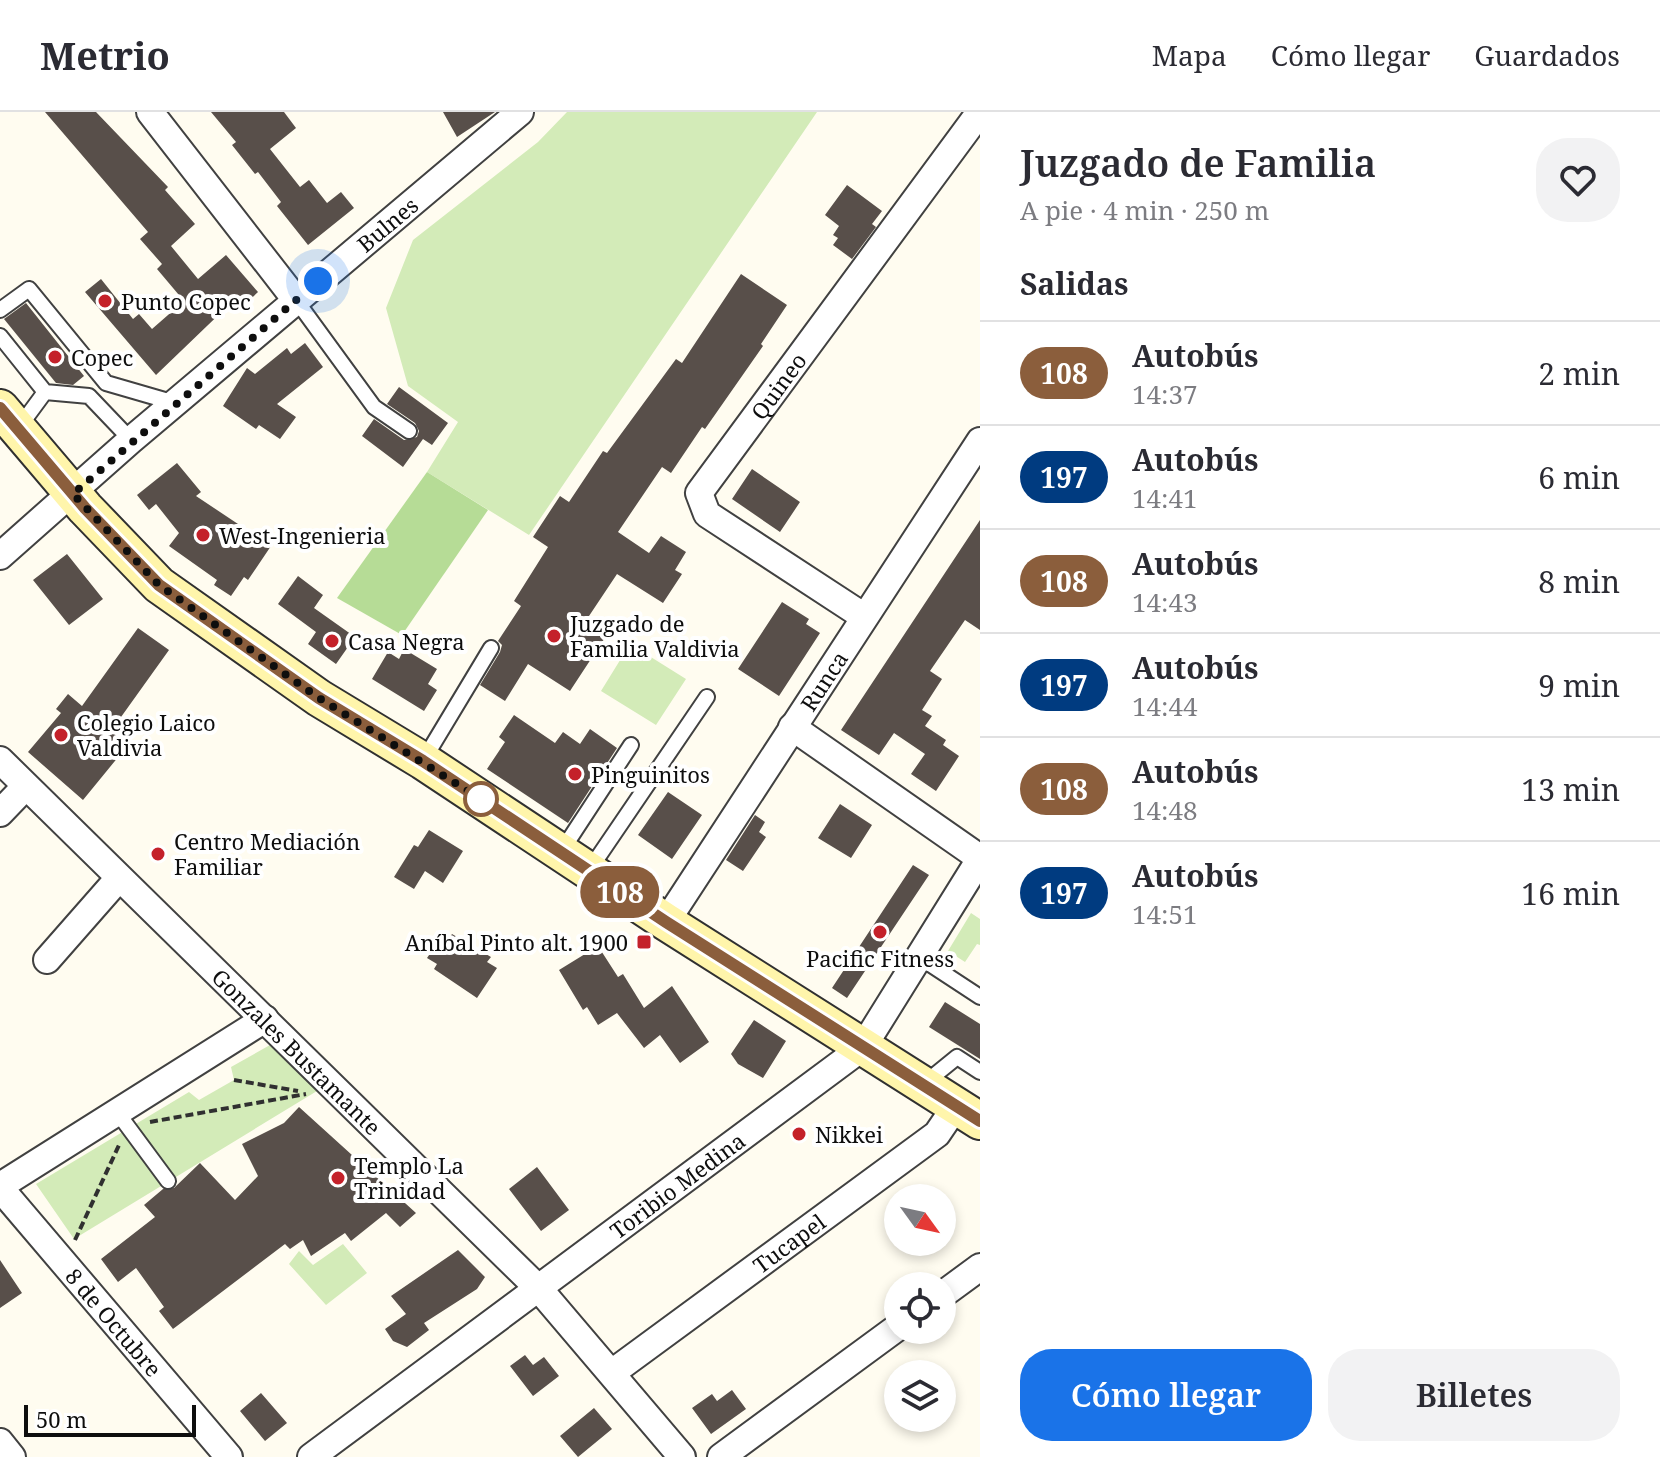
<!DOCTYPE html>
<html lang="es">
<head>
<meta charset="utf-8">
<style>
	body { margin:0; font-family:"Noto Serif",serif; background:#f2f2f3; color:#2b2b33; height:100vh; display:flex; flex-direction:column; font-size:30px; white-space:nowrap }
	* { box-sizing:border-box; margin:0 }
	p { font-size:26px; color:#7c7c81 }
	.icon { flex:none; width:44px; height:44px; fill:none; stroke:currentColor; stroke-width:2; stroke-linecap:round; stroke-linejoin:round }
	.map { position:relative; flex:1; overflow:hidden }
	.drawer { display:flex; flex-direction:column; background:#fff; width:680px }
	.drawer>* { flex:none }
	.badge { padding:0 16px; border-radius:26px; font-size:28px; line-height:52px }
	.needle { width:52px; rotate:123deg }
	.tools { position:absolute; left:884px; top:1072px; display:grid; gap:16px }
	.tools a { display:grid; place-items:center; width:72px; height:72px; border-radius:50%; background:#fff; box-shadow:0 4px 12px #0003; font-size:40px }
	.scale { position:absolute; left:24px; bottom:20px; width:172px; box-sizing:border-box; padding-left:8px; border:4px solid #0e0e0e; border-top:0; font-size:22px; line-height:28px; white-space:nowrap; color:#0e0e0e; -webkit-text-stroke:6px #fff; paint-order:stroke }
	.you { position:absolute; width:40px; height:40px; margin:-20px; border:6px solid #fff; border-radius:50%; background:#1a73e8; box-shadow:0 0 0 12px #1a73e833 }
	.map>.badge { position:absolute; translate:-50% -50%; box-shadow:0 0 0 4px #fff }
	h2 { padding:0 40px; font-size:30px; line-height:72px }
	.round { display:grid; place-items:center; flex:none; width:84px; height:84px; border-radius:32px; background:#f2f2f3 }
	.overview { display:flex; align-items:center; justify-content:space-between; height:136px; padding:0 40px }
	h1 { font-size:38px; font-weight:600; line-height:60px }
	.cta { display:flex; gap:16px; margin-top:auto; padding:16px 40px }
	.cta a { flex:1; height:92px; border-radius:32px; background:#1a73e8; color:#fff; font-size:32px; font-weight:600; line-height:92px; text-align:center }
	.cta a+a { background:#f2f2f3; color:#2b2b33 }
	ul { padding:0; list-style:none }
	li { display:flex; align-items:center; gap:24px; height:104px; padding:0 40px; border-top:2px solid #e1e1e2 }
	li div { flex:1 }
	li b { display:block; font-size:30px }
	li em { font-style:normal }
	li .badge { min-width:88px; font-weight:700; text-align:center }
	header { display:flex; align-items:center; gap:48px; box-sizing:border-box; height:112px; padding:0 40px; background:#fff; border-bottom:2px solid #e1e1e2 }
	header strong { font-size:38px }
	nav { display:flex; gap:44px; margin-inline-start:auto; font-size:28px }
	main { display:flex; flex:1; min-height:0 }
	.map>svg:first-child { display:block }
	.green { fill:#d3ebb8 }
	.forest { fill:#b6dc96 }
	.building { fill:#584f4a }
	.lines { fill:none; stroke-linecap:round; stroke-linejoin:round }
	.lane-casing { stroke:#414141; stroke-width:18 }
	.street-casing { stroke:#414141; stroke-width:30 }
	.secondary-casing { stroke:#303030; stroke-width:40 }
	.path { stroke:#303030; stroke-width:4; stroke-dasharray:8 4; stroke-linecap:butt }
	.lane { stroke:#fff; stroke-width:14 }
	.street { stroke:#fff; stroke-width:26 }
	.secondary { stroke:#fff5ab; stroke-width:36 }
	.line-casing { stroke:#fff; stroke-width:18 }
	.line { stroke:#8b5e3c; stroke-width:12 }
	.walk { stroke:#0e0e0e; stroke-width:8; stroke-dasharray:0 14.4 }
	.poi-dot { fill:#c4212a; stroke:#fff; stroke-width:3 }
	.stop-dot { fill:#fff; stroke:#8b5e3c; stroke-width:4 }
	.labels { text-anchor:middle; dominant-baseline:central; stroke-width:8; stroke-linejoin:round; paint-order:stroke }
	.street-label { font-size:22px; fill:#0e0e0e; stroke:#fff }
	.poi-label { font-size:22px; fill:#0e0e0e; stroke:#fff; text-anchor:start }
</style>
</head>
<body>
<header>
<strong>Metrio</strong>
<nav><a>Mapa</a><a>Cómo llegar</a><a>Guardados</a></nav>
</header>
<main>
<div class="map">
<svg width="980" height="1345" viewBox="0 0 980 1345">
	<rect width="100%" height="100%" fill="#fffcf0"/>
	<path class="green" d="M 567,0 L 817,0 L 529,423 L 427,360 L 458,310 L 408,274 L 386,196 L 413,128 L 538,30 Z
		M 630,532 L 686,567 L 656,613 L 601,579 Z
		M 971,801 L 980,807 L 980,833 L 977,832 L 965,850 L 948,839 Z
		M 270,933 L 317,979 L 74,1127 L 36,1072 L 189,980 L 199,988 L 234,968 L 231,955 Z
		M 343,1132 L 367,1161 L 326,1193 L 289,1152 L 299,1139 L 313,1153 Z"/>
	<path class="forest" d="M 427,360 L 488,398 L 402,523 L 337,486 Z"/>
	<path class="building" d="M 45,0 L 96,0 L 168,75 L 165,78 L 195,112 L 171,134 L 198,167 L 226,143 L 258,180 L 240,197 L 233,189 L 156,263 L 85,180 L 101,167 L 133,207 L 139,202 L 152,217 L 184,189 L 157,157 L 162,152 L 140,127 L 148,120 Z
		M 211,0 L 284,0 L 296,16 L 270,37 L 300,75 L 309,68 L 327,91 L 341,80 L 354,96 L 308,133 L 277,94 L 281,90 L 258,60 L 255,62 L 232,33 L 236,30 Z
		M 443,0 L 495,0 L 457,25 Z
		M 847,73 L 882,99 L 872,112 L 876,115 L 852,147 L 833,133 L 838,126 L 833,123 L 839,114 L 825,103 Z
		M 741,162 L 787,193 L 761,232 L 763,234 L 705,317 L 702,315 L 671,361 L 662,355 L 618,420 L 649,441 L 661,424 L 686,440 L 675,458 L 682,462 L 663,491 L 617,462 L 589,504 L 610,518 L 570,579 L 528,552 L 505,589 L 480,573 L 500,540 L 502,533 L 498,529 L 521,494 L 514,489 L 548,435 L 533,425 L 560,384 L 569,390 L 603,339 L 607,341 L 676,247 L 682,251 Z
		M 26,191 L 84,264 L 73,273 L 56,271 L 4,207 Z
		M 305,231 L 323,255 L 277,292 L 296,305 L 280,327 L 259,313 L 256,317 L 223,294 L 247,256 L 255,262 L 287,236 L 291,242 Z
		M 399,275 L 448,311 L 432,333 L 423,327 L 403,355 L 362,324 L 374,307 L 404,328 L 417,325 L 419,319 L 415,311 L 387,292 Z
		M 177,351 L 201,380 L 196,384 L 271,434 L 248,468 L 244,465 L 231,484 L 214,473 L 217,468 L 169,434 L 179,421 L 156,392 L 149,398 L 137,383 Z
		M 752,357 L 800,390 L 780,420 L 732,387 Z
		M 980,408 L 980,518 L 965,508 L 930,559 L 942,567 L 922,598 L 932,604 L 925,614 L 946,628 L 943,633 L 959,644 L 936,679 L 911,662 L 925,642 L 894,621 L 879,643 L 841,618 Z
		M 67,442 L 103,487 L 69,513 L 33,468 Z
		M 298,464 L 323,483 L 314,496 L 355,525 L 336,552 L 308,532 L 316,520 L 278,492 Z
		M 782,490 L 809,507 L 806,512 L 820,521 L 779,584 L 738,557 Z
		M 138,516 L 169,538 L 111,619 L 128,633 L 83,688 L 28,640 L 61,601 L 56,597 L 68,582 L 82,594 Z
		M 404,537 L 437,557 L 428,572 L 437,578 L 424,599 L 372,567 L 388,540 L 399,547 Z
		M 514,603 L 555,631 L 563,620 L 580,632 L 590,617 L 617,636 L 568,711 L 487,657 L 505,630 L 499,625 Z
		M 668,680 L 702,703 L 672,747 L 638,723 Z
		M 840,692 L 872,713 L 851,746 L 818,726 Z
		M 755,703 L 765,710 L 759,720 L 766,725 L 743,759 L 726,748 Z
		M 429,718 L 463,739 L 443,771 L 425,759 L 414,777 L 394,765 L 414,733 L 418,735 Z
		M 913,753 L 929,763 L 847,886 L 832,876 Z
		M 452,822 L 491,845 L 487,850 L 497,856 L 477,886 L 434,857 L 437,852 L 427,846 L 440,827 L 446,831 Z
		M 598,834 L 618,865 L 623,862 L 644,896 L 672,874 L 709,930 L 680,951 L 660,923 L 644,936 L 617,901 L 598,913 L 587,895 L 583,898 L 559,858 Z
		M 945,890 L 980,912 L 980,947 L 929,915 Z
		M 754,908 L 786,929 L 763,966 L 738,952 L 731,942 Z
		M 299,995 L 416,1101 L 400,1115 L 386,1101 L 351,1129 L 345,1121 L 311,1144 L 303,1128 L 290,1137 L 285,1132 L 173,1217 L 159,1199 L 164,1195 L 136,1156 L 118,1170 L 101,1147 L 155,1105 L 144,1093 L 163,1077 L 174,1076 L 200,1051 L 235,1088 L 258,1064 L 242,1032 L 284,1011 Z
		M 537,1055 L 569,1098 L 541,1119 L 509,1077 Z
		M 458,1138 L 485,1165 L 477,1177 L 424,1211 L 429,1218 L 407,1235 L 393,1229 L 385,1217 L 406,1202 L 391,1184 Z
		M 0,1148 L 22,1181 L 0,1196 Z
		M 525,1243 L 533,1253 L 544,1245 L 559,1264 L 533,1284 L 510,1254 Z
		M 732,1278 L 746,1297 L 711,1322 L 692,1296 L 712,1282 L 717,1289 Z
		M 261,1281 L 287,1311 L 265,1329 L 240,1299 Z
		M 594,1296 L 612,1317 L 578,1345 L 560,1324 Z"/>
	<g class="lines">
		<defs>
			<path id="lane" d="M 296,188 L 374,295 L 409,319
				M 0,198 L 29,177 L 106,271 L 175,291
				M 0,224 L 45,280 L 17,318
				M 45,280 L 89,284 L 131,328
				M 423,649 L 491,536
				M 561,740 L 631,633
				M 590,757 L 707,585
				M 919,845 L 980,885
				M 925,971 L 957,945 L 980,960
				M 117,1000 L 168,1069"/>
			<g id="street">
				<path d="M 150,0 L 296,188"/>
				<path id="s1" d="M 0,444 L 131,328 L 520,0"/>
				<path id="s2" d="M 863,504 L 707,402 L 699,381 L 980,0"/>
				<path d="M 792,615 L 980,746"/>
				<path id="s3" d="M 0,648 L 540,1178 L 682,1345"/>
				<path d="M 0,701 L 25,675"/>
				<path id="s4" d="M 666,810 L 980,329"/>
				<path d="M 47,848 L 119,766"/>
				<path d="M 0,1074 L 265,907"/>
				<path id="s5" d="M 0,1076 L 229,1345"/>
				<path d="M 942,1183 L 980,1155"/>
				<path id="s6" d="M 613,1260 L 937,1022 L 956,994"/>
				<path d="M 0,1330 L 12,1345"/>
				<path id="s7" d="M 311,1345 L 863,935 L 980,747"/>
				<path d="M 721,1345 L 898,1215"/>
			</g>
			<path id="secondary" d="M 0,296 L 85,396 L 159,473 L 319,586 L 423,649 L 666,810 L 980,1009"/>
		</defs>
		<use href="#lane" class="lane-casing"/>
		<use href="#street" class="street-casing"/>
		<use href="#secondary" class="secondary-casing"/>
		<path class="path" d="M 234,968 L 298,979
			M 150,1010 L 306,982
			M 75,1128 L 120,1031"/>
		<use href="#lane" class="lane"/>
		<use href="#street" class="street"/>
		<use href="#secondary" class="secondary"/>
	</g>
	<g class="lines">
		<defs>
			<path id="line" d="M 0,296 L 85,396 L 159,473 L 319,586 L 423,649 L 666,810 L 980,1009"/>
		</defs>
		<use href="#line" class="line-casing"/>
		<use href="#line" class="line"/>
		<path class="walk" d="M 318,169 L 73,382 L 159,473 L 319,586 L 492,694 L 481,687"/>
	</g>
	<g class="poi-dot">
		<circle cx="105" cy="189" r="8"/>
		<circle cx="55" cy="245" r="8"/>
		<circle cx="203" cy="423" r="8"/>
		<circle cx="554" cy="524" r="8"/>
		<circle cx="332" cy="529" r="8"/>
		<circle cx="61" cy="623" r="8"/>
		<circle cx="575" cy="662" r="8"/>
		<circle cx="158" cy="742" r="8"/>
		<circle cx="880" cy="820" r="8"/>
		<rect x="636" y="822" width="16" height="16" rx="4"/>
		<circle cx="799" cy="1022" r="8"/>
		<circle cx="338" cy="1066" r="8"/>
	</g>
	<circle class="stop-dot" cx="481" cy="687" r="16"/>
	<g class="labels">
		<g class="street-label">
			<text stroke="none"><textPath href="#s1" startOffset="510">Bulnes</textPath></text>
			<text stroke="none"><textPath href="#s2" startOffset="342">Quineo</textPath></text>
			<text stroke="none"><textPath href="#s4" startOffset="288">Runca</textPath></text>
			<text stroke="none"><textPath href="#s3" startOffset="416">Gonzales Bustamante</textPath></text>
			<text stroke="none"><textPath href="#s7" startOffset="456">Toribio Medina</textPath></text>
			<text stroke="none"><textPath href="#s6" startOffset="218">Tucapel</textPath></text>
			<text stroke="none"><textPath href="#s5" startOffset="176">8 de Octubre</textPath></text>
		</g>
		<g class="poi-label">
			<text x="121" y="189">Punto Copec</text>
			<text x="71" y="245">Copec</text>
			<text x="219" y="423">West-Ingenieria</text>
			<text x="570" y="511">Juzgado de<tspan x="570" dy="25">Familia Valdivia</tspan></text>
			<text x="348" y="529">Casa Negra</text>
			<text x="77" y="610">Colegio Laico<tspan x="77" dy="25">Valdivia</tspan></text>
			<text x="591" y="662">Pinguinitos</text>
			<text x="174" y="729">Centro Mediación<tspan x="174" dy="25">Familiar</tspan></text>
			<text x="628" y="830" text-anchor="end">Aníbal Pinto alt. 1900</text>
			<text x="880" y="846" text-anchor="middle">Pacific Fitness</text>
			<text x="815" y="1022">Nikkei</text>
			<text x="354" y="1053">Templo La<tspan x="354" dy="25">Trinidad</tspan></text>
		</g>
	</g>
</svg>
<div class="tools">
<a><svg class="needle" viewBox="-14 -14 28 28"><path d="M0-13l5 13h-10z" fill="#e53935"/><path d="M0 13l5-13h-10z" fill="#7c7c81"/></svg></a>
<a><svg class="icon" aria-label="locate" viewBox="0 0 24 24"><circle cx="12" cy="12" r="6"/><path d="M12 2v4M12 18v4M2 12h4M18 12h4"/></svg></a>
<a><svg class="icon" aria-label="layers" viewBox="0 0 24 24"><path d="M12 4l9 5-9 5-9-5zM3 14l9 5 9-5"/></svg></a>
</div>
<div class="scale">50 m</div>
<div class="you" style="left:318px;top:169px"></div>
<b class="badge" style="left:620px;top:780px;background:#8b5e3c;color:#fff">108</b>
</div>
<section class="drawer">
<div class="overview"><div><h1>Juzgado de Familia</h1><p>A pie · 4 min · 250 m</p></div><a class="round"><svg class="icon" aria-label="heart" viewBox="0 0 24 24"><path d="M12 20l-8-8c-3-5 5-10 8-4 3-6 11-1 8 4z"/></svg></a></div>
<h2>Salidas</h2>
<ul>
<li><span class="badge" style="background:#8b5e3c;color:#fff">108</span><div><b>Autobús</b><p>14:37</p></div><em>2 min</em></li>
<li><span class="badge" style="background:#003b80;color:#fff">197</span><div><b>Autobús</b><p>14:41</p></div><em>6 min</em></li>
<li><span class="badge" style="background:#8b5e3c;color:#fff">108</span><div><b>Autobús</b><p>14:43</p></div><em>8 min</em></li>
<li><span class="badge" style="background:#003b80;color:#fff">197</span><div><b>Autobús</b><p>14:44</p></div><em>9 min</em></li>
<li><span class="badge" style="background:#8b5e3c;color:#fff">108</span><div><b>Autobús</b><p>14:48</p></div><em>13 min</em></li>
<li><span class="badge" style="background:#003b80;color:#fff">197</span><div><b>Autobús</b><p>14:51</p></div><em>16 min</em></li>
</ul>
<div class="cta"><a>Cómo llegar</a><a>Billetes</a></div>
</section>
</main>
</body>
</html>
